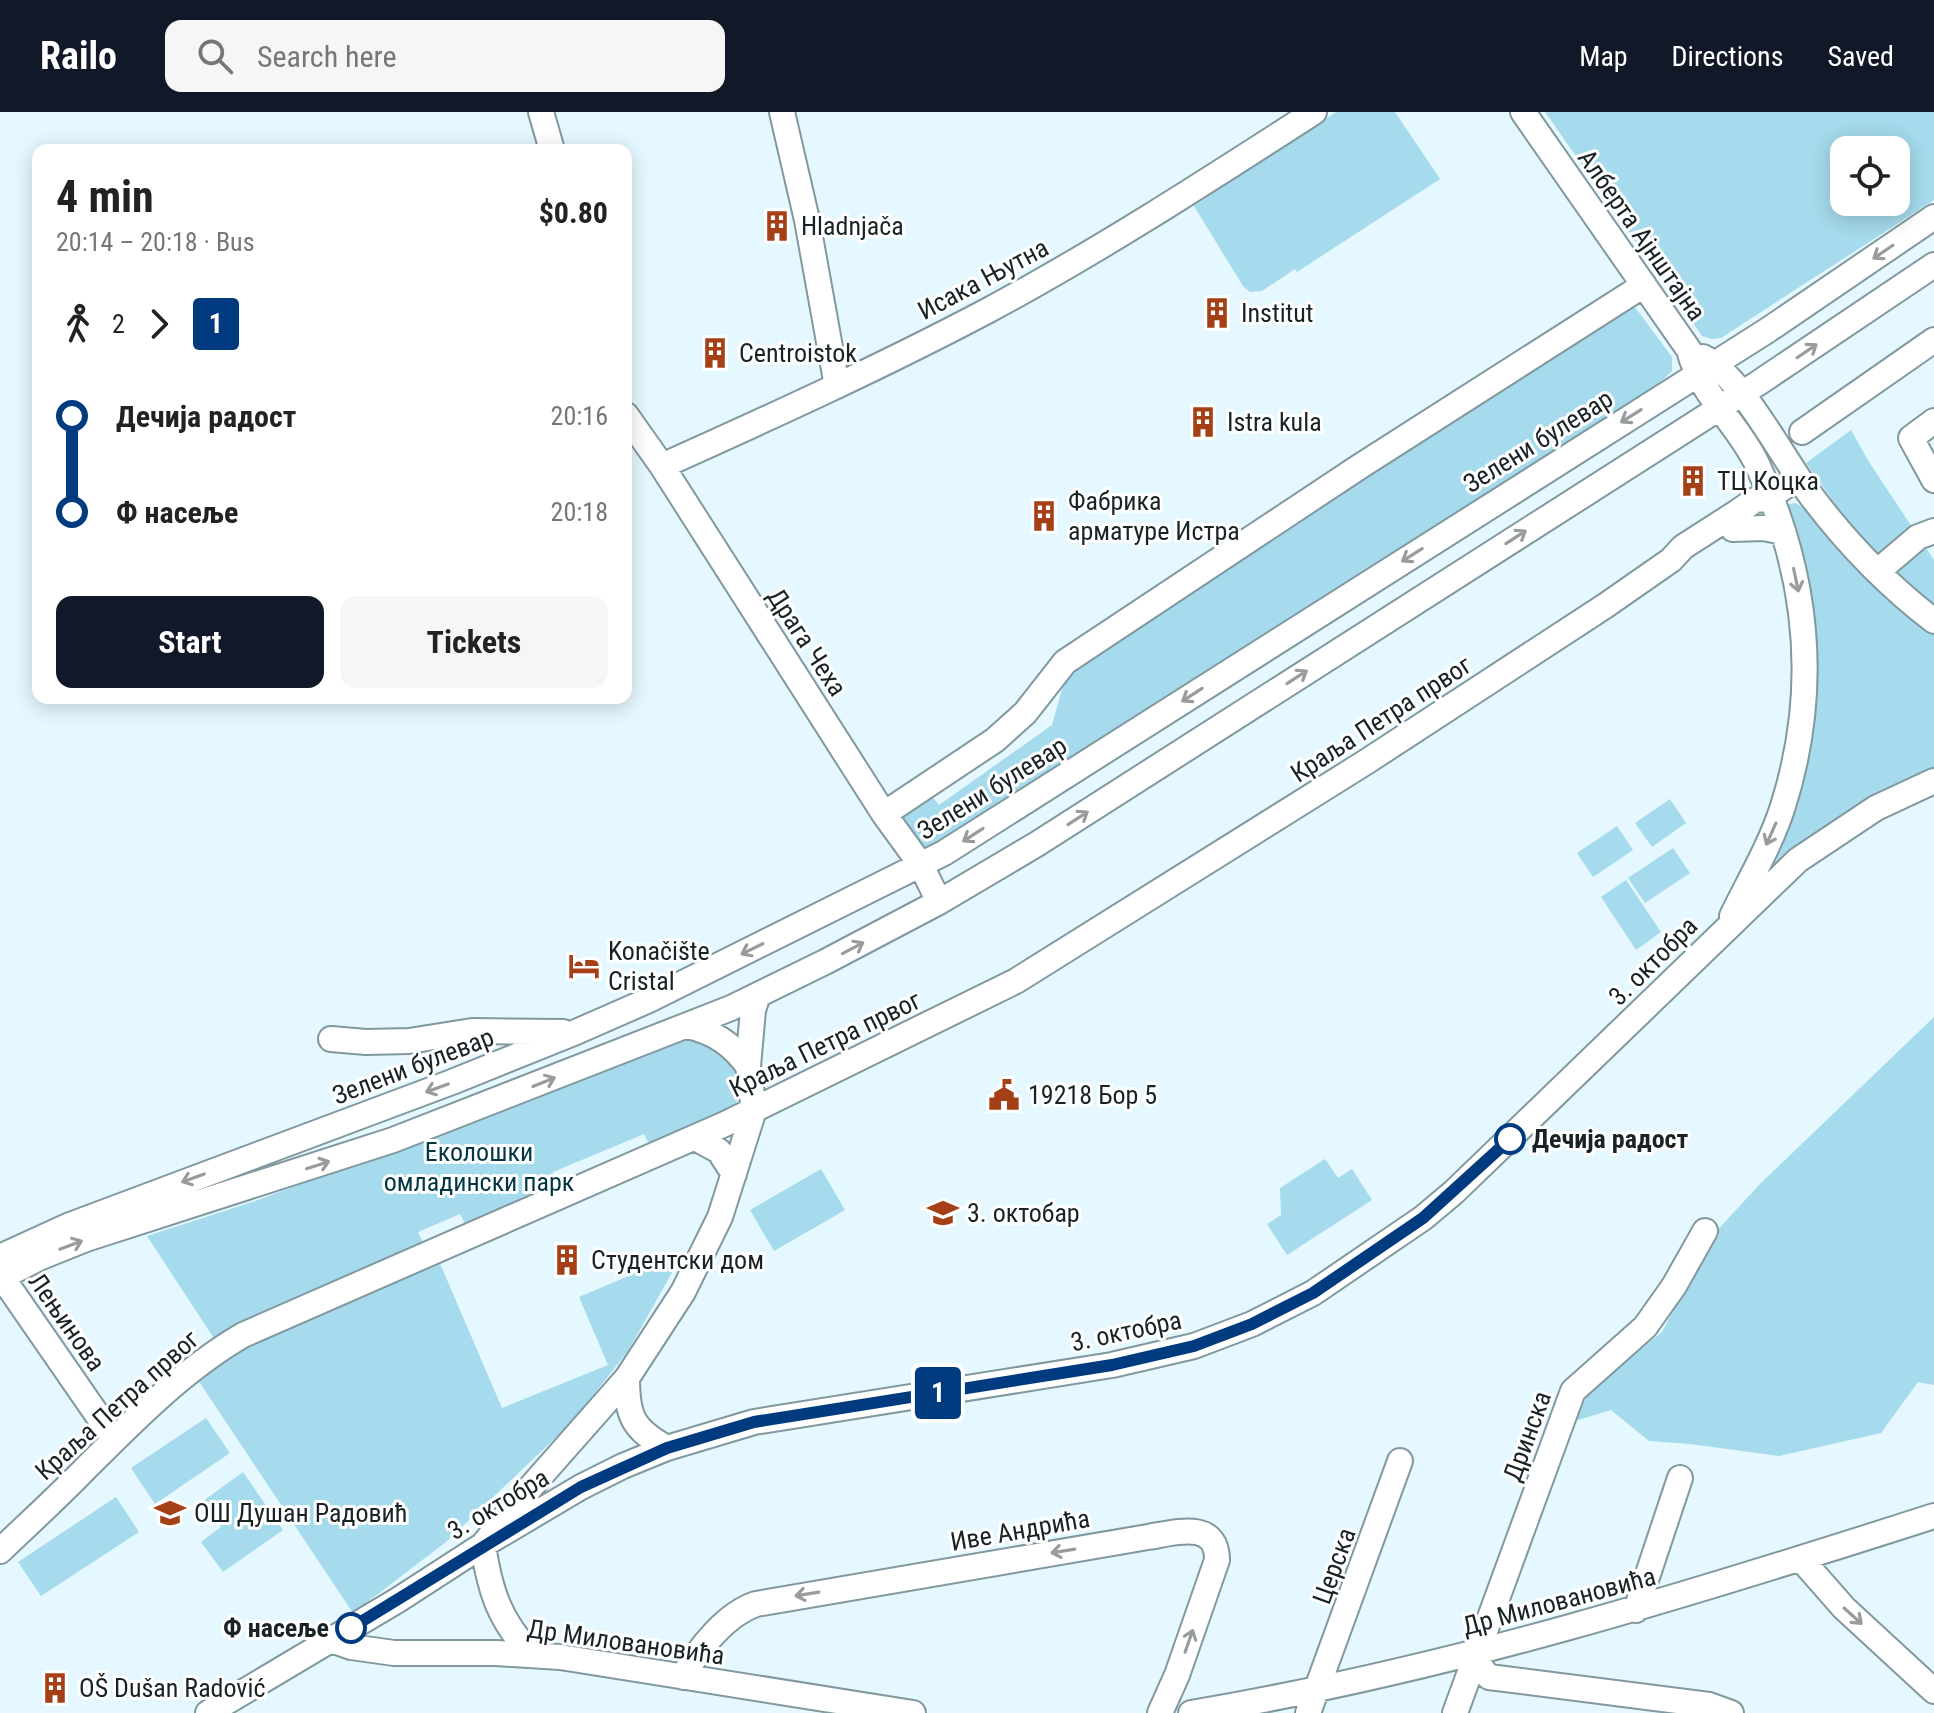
<!DOCTYPE html>
<html lang="en">
<head>
<meta charset="utf-8">
<style>
	body { margin:0; font-family:"Roboto Condensed",sans-serif; background:#f6f6f6; color:#222; height:100vh; display:flex; flex-direction:column; font-size:30px; white-space:nowrap }
	* { box-sizing:border-box; margin:0 }
	p { font-size:26px; color:#767676 }
	.icon { flex:none; width:44px; height:44px; fill:none; stroke:currentColor; stroke-width:2; stroke-linecap:round; stroke-linejoin:round }
	.map { position:relative; flex:1; overflow:hidden }
	.sheet { position:absolute; left:32px; top:32px; width:600px; height:560px; display:flex; flex-direction:column; background:#fff; border-radius:16px; box-shadow:0 4px 20px #0003 }
	.sheet>* { flex:none }
	.badge { padding:0 16px; border-radius:6px; font-size:28px; line-height:52px }
	.tools { position:absolute; left:1830px; top:24px; display:grid; gap:16px }
	.tools a { display:grid; place-items:center; width:80px; height:80px; border-radius:16px; background:#fff; box-shadow:0 4px 20px #0003; font-size:40px }
	.map>.badge { position:absolute; translate:-50% -50%; box-shadow:0 0 0 4px #fff }
	.legs { display:flex; align-items:center; gap:12px; height:88px; padding:0 24px; font-size:26px }
	.legs p { margin-inline-start:auto }
	.headline { display:flex; align-items:center; justify-content:space-between; height:136px; padding:0 24px }
	h1 { font-size:44px; font-weight:700; line-height:60px }
	.button { display:flex; gap:16px; margin-top:auto; padding:16px 24px }
	.button a { flex:1; height:92px; border-radius:16px; background:#111827; color:#fff; font-size:32px; font-weight:700; line-height:92px; text-align:center }
	.button a+a { background:#f6f6f6; color:#222 }
	ul { padding:0 24px; list-style:none }
	li { display:flex; align-items:center; gap:28px; height:96px; font-size:30px }
	li i { display:grid; place-items:center; width:12px; height:100%; margin:0 10px; background:currentColor }
	li i::after { content:''; width:20px; height:20px; margin:-10px; border:6px solid; border-radius:50%; background:#fff }
	li p { margin-inline-start:auto }
	li:first-child i { background:linear-gradient(#0000 50%,currentColor 0) }
	li:last-child i { background:linear-gradient(currentColor 50%,#0000 0) }
	header { display:flex; align-items:center; gap:48px; box-sizing:border-box; height:112px; padding:0 40px; background:#111827; color:#fff }
	header strong { font-size:38px }
	nav { display:flex; gap:44px; margin-inline-start:auto; font-size:28px }
	.search { width:560px; height:72px; background:#f6f6f6; display:flex; align-items:center; gap:20px; box-sizing:border-box; padding:0 28px; border-radius:16px; color:#767676; font-size:30px }
	.map>svg:first-child { display:block }
	.green { fill:#a5dbec; fill-rule:evenodd }
	.lines { fill:none; stroke-linecap:round; stroke-linejoin:round }
	.minor-casing { stroke:#81989f; stroke-width:28 }
	.minor { stroke:#fff; stroke-width:24 }
	.oneway { stroke:#989c9d }
	.line-1-casing { stroke:#fff; stroke-width:18 }
	.line-1 { stroke:#003b80; stroke-width:12 }
	.stop-1-dot { fill:#fff; stroke:#003b80; stroke-width:4 }
	.labels { text-anchor:middle; dominant-baseline:central; stroke-width:6; stroke-linejoin:round; paint-order:stroke }
	.poi-label { font-size:26px; fill:#192225; stroke:#fff; text-anchor:start }
	.street-label { font-size:26px; fill:#192225; stroke:#fff }
	.stop-label { font-size:26px; font-weight:bold; fill:#192225; stroke:#fff; text-anchor:start }
	.park-label { font-size:26px; fill:#023643; stroke:#fff }
</style>
</head>
<body>
<header>
<strong>Railo</strong>
<div class="search"><svg class="icon" aria-label="search" viewBox="0 0 24 24"><circle cx="10" cy="10" r="6"/><path d="M15 15l6 6"/></svg>Search here</div>
<nav><a>Map</a><a>Directions</a><a>Saved</a></nav>
</header>
<div class="map">
<svg width="1934" height="1601" viewBox="0 0 1934 1601">
	<rect width="100%" height="100%" fill="#e5f8ff"/>
	<path class="green" d="M 1336,0 L 1395,0 L 1440,67 L 1297,160 L 1295,157 L 1262,179 L 1250,180 L 1243,174 L 1194,94 Z
		M 1545,0 L 1934,0 L 1934,88 L 1721,226 L 1712,227 L 1702,224 ZM 1844,38 L 1896,38 L 1896,90 L 1844,90 Z
		M 1632,191 L 1672,245 L 1672,259 L 1661,270 L 956,728 L 940,735 L 920,737 L 902,705 L 904,698 L 932,684 L 939,693 L 1052,613 L 1063,574 L 1073,557 L 1088,546 Z
		M 1851,318 L 1869,350 L 1934,448 L 1934,502 L 1871,442 L 1806,351 Z
		M 1795,391 L 1812,400 L 1934,520 L 1934,657 L 1754,780 L 1814,523 L 1806,460 L 1785,393 Z
		M 1670,687 L 1686,711 L 1652,735 L 1635,711 Z
		M 1617,714 L 1633,738 L 1593,765 L 1577,741 Z
		M 1673,736 L 1690,761 L 1645,791 L 1628,766 Z
		M 1626,768 L 1661,820 L 1636,838 L 1601,785 Z
		M 1934,905 L 1934,1273 L 1918,1270 L 1881,1321 L 1779,1344 L 1690,1332 L 1649,1329 L 1611,1298 L 1562,1313 L 1585,1272 L 1616,1258 L 1662,1220 L 1711,1125 L 1760,1072 Z
		M 695,924 L 711,930 L 740,962 L 741,982 L 732,998 L 649,1032 L 644,1022 L 553,1060 L 556,1070 L 465,1112 L 460,1102 L 418,1120 L 423,1131 L 215,1228 L 147,1124 L 258,1088 Z
		M 1325,1047 L 1338,1066 L 1352,1057 L 1372,1088 L 1287,1143 L 1267,1112 L 1281,1103 L 1280,1076 Z
		M 821,1057 L 845,1098 L 774,1139 L 750,1098 Z
		M 683,1141 L 628,1239 L 572,1310 L 446,1430 L 353,1501 L 198,1268 L 222,1248 L 291,1214 L 439,1149 L 502,1296 L 608,1253 L 579,1185 Z
		M 206,1306 L 230,1341 L 155,1392 L 131,1356 Z
		M 243,1360 L 283,1418 L 223,1460 L 201,1430 L 221,1415 L 203,1389 Z
		M 116,1385 L 139,1420 L 41,1484 L 18,1450 Z"/>
	<g class="lines">
		<defs>
			<path id="minor" d="M 541,0 L 552,38
				M 782,0 L 807,108 L 837,274
				M 1523,0 L 1689,238 C 1700,282 1738,312 1757,352 C 1808,462 1820,577 1783,694 C 1771,732 1749,769 1732,804
				M 1703,245 C 1741,264 1782,345 1809,381 C 1844,428 1887,473 1934,509
				M 626,303 L 662,354 L 884,702 L 921,753 L 939,790
				M 1934,309 L 1911,326 L 1934,368
				M 1802,320 L 1934,228
				M 662,354 C 771,305 881,255 987,199 C 1099,139 1207,69 1314,0
				M 1733,417 L 1764,416 L 1783,420
				M 1878,459 L 1918,425 L 1934,419
				M 884,702 L 995,628 L 1025,601 L 1065,550 L 1359,355 L 1644,173
				M 688,914 C 715,921 731,931 748,954
				M 331,927 L 366,930 L 409,929 L 472,919 L 563,920
				M 695,1026 L 719,1039 L 734,1062
				M 0,1145 L 70,1113 L 452,970 L 576,920 L 649,888 L 944,741 L 1768,218 L 1934,105
				M 2,1165 L 114,1327
				M 0,1166 L 41,1145 L 86,1127 L 393,1028 L 731,896 L 825,850 L 939,790 L 1037,732 L 1757,272 L 1934,153
				M 627,1266 C 627,1305 633,1317 667,1336
				M 0,1439 C 28,1412 57,1386 84,1358 C 133,1309 183,1258 243,1223 L 725,1012 L 1016,869 L 1366,650 L 1605,494 L 1671,448 L 1683,435 L 1736,401 L 1755,388 L 1766,387 L 1798,366
				M 1801,1447 L 1844,1496 L 1934,1579
				M 1636,1498 L 1680,1366
				M 331,1528 L 351,1535 L 394,1541 L 496,1541 L 560,1545 L 913,1601
				M 1478,1541 L 1481,1556 L 1489,1565 L 1709,1593 L 1731,1601
				M 532,1543 C 499,1508 490,1479 483,1433 L 515,1393 L 627,1266 L 683,1180 L 720,1105 L 754,998 L 748,954 L 753,898 L 758,883
				M 683,1565 C 698,1537 726,1502 756,1492 L 1148,1425 C 1174,1421 1217,1407 1217,1448 L 1177,1563 L 1160,1601
				M 208,1601 L 398,1488 L 483,1433 L 581,1375 L 623,1354 L 667,1336 L 754,1310 L 1112,1253 L 1194,1234 L 1252,1212 L 1313,1181 L 1423,1106 L 1454,1080 L 1798,748 L 1876,696 L 1934,669
				M 1191,1601 C 1447,1558 1688,1483 1934,1404
				M 1308,1601 L 1400,1349
				M 1455,1601 L 1573,1279 L 1645,1215 L 1674,1174 L 1705,1119"/>
		</defs>
		<use href="#minor" class="minor-casing"/>
		<use href="#minor" class="minor"/>
	</g>
	<defs><path id="oneway-shaft" d="M-6 0H5M1.5-3L5.5 0L1.5 3" fill="none" stroke-width="1.6" stroke-linecap="round" stroke-linejoin="round" transform="scale(2)"/></defs>
	<g class="oneway">
		<use href="#oneway-shaft" transform="translate(1883 140) rotate(146)"/>
		<use href="#oneway-shaft" transform="translate(1807 239) rotate(-34)"/>
		<use href="#oneway-shaft" transform="translate(1631 304) rotate(148)"/>
		<use href="#oneway-shaft" transform="translate(1516 425) rotate(-33)"/>
		<use href="#oneway-shaft" transform="translate(1412 443) rotate(148)"/>
		<use href="#oneway-shaft" transform="translate(1796 468) rotate(78)"/>
		<use href="#oneway-shaft" transform="translate(1297 565) rotate(-33)"/>
		<use href="#oneway-shaft" transform="translate(1192 583) rotate(147)"/>
		<use href="#oneway-shaft" transform="translate(1078 706) rotate(-33)"/>
		<use href="#oneway-shaft" transform="translate(1771 722) rotate(114)"/>
		<use href="#oneway-shaft" transform="translate(973 723) rotate(147)"/>
		<use href="#oneway-shaft" transform="translate(853 836) rotate(-28)"/>
		<use href="#oneway-shaft" transform="translate(752 837) rotate(154)"/>
		<use href="#oneway-shaft" transform="translate(544 970) rotate(-22)"/>
		<use href="#oneway-shaft" transform="translate(437 976) rotate(160)"/>
		<use href="#oneway-shaft" transform="translate(318 1053) rotate(-18)"/>
		<use href="#oneway-shaft" transform="translate(193 1066) rotate(160)"/>
		<use href="#oneway-shaft" transform="translate(71 1133) rotate(-21)"/>
		<use href="#oneway-shaft" transform="translate(1063 1439) rotate(171)"/>
		<use href="#oneway-shaft" transform="translate(807 1482) rotate(171)"/>
		<use href="#oneway-shaft" transform="translate(1853 1504) rotate(42)"/>
		<use href="#oneway-shaft" transform="translate(1189 1529) rotate(-71)"/>
	</g>
	<g class="lines">
		<defs>
			<path id="line-1" d="M 351,1516 L 581,1375 L 667,1336 L 754,1310 L 1112,1253 L 1194,1234 L 1252,1212 L 1313,1181 L 1423,1106 L 1510,1027"/>
		</defs>
		<use href="#line-1" class="line-1-casing"/>
		<use href="#line-1" class="line-1"/>
	</g>
	<defs>
		<symbol id="building-bare" viewBox="-9 -9 18 18"><path d="M-4-6H4V6H1V3H-1V6H-4ZM-2.5-4.3h1.7v1.8h-1.7ZM.8-4.3h1.7v1.8H.8ZM-2.5-1h1.7V.8h-1.7ZM.8-1h1.7V.8H.8Z" fill="#a53f16" stroke="#fff" stroke-width="2.5" paint-order="stroke"/></symbol>
		<symbol id="hotel-bare" viewBox="-9 -9 18 18"><path d="M-6-4.5h1.5V1H6V5H4.5V3h-9V5H-6ZM-4 0a1.8 1.8 0 1 1 3.6 0ZM.5 0V-2.5h3Q6-2.5 6 0Z" fill="#a53f16" stroke="#fff" stroke-width="2.5" paint-order="stroke"/></symbol>
		<symbol id="civic-bare" viewBox="-9 -9 18 18"><path d="M-.6-6.5H3V-4.5H.6V-3L4-1V1h2V6H-6V1h2V-1L-.6-3ZM-1.2 2.5V6h2.4V2.5Z" fill="#a53f16" stroke="#fff" stroke-width="2.5" paint-order="stroke"/></symbol>
		<symbol id="school-bare" viewBox="-9 -9 18 18"><path d="M0-5L7-2L0 1L-7-2ZM-4 1L0 2.5L4 1V4Q0 6-4 4Z" fill="#a53f16" stroke="#fff" stroke-width="2.5" paint-order="stroke"/></symbol>
	</defs>
	<g fill-rule="evenodd">
		<use href="#building-bare" x="755" y="92" width="44" height="44"/>
		<use href="#building-bare" x="1195" y="179" width="44" height="44"/>
		<use href="#building-bare" x="693" y="219" width="44" height="44"/>
		<use href="#building-bare" x="1181" y="288" width="44" height="44"/>
		<use href="#building-bare" x="1671" y="347" width="44" height="44"/>
		<use href="#building-bare" x="1022" y="382" width="44" height="44"/>
		<use href="#hotel-bare" x="562" y="832" width="44" height="44"/>
		<use href="#civic-bare" x="982" y="961" width="44" height="44"/>
		<use href="#school-bare" x="921" y="1079" width="44" height="44"/>
		<use href="#building-bare" x="545" y="1126" width="44" height="44"/>
		<use href="#school-bare" x="148" y="1379" width="44" height="44"/>
		<use href="#building-bare" x="33" y="1554" width="44" height="44"/>
	</g>
	<g class="stop-1-dot">
		<circle cx="1510" cy="1027" r="14"/>
		<circle cx="351" cy="1516" r="14"/>
	</g>
	<g class="labels">
		<g class="poi-label">
			<text x="801" y="114">Hladnjača</text>
			<text x="1241" y="201">Institut</text>
			<text x="739" y="241">Centroistok</text>
			<text x="1227" y="310">Istra kula</text>
			<text x="1717" y="369">ТЦ Коцка</text>
			<text x="1068" y="389">Фабрика<tspan x="1068" dy="30">арматуре Истра</tspan></text>
			<text x="608" y="839">Konačište<tspan x="608" dy="30">Cristal</tspan></text>
			<text x="1028" y="983">19218 Бор 5</text>
			<text x="967" y="1101">3. октобар</text>
			<text x="591" y="1148">Студентски дом</text>
			<text x="194" y="1401">ОШ Душан Радовић</text>
			<text x="79" y="1576">OŠ Dušan Radović</text>
		</g>
		<g class="street-label">
			<text transform="translate(1642 123) rotate(55)">Алберта Ајнштајна</text>
			<text transform="translate(983 167) rotate(-28)">Исака Њутна</text>
			<text transform="translate(1538 329) rotate(-32)">Зелени булевар</text>
			<text transform="translate(807 530) rotate(57)">Драга Чеха</text>
			<text transform="translate(1381 607) rotate(-33)">Краља Петра првог</text>
			<text transform="translate(992 676) rotate(-32)">Зелени булевар</text>
			<text transform="translate(1653 849) rotate(-45)">3. октобра</text>
			<text transform="translate(825 932) rotate(-26)">Краља Петра првог</text>
			<text transform="translate(413 954) rotate(-21)">Зелени булевар</text>
			<text transform="translate(67 1210) rotate(55)">Лењинова</text>
			<text transform="translate(1126 1219) rotate(-12)">3. октобра</text>
			<text transform="translate(117 1293) rotate(-42)">Краља Петра првог</text>
			<text transform="translate(1527 1324) rotate(-70)">Дринска</text>
			<text transform="translate(498 1392) rotate(-31)">3. октобра</text>
			<text transform="translate(1020 1418) rotate(-10)">Иве Андрића</text>
			<text transform="translate(1334 1454) rotate(-70)">Церска</text>
			<text transform="translate(1559 1489) rotate(-15)">Др Миловановића</text>
			<text transform="translate(626 1530) rotate(8)">Др Миловановића</text>
		</g>
		<g class="stop-label">
			<text x="1532" y="1027">Дечија радост</text>
			<text x="329" y="1516" text-anchor="end">Ф насеље</text>
		</g>
		<g class="park-label">
			<text x="479" y="1040">Еколошки<tspan x="479" dy="30">омладински парк</tspan></text>
		</g>
	</g>
</svg>
<div class="tools">
<a><svg class="icon" aria-label="locate" viewBox="0 0 24 24"><circle cx="12" cy="12" r="6"/><path d="M12 2v4M12 18v4M2 12h4M18 12h4"/></svg></a>
</div>
<b class="badge" style="left:938px;top:1281px;background:#003b80;color:#fff">1</b>
<section class="sheet">
<div class="headline"><div><h1>4 min</h1><p>20:14 – 20:18 · Bus</p></div><b>$0.80</b></div>
<div class="legs"><svg class="icon" aria-label="walk" viewBox="0 0 24 24"><circle cx="13" cy="4" r="2"/><path d="M13 8l-2 6 4 7M11 14l-3 7M7 12l3-4h3l4 4"/></svg>2<svg class="icon" aria-label="forward" viewBox="0 0 24 24"><path d="M9 5l7 7-7 7"/></svg><b class="badge" style="background:#003b80;color:#fff">1</b></div>
<ul>
<li><i style="color:#003b80"></i><b>Дечија радост</b><p>20:16</p></li>
<li><i style="color:#003b80"></i><b>Ф насеље</b><p>20:18</p></li>
</ul>
<div class="button"><a>Start</a><a>Tickets</a></div>
</section>
</div>
</body>
</html>
